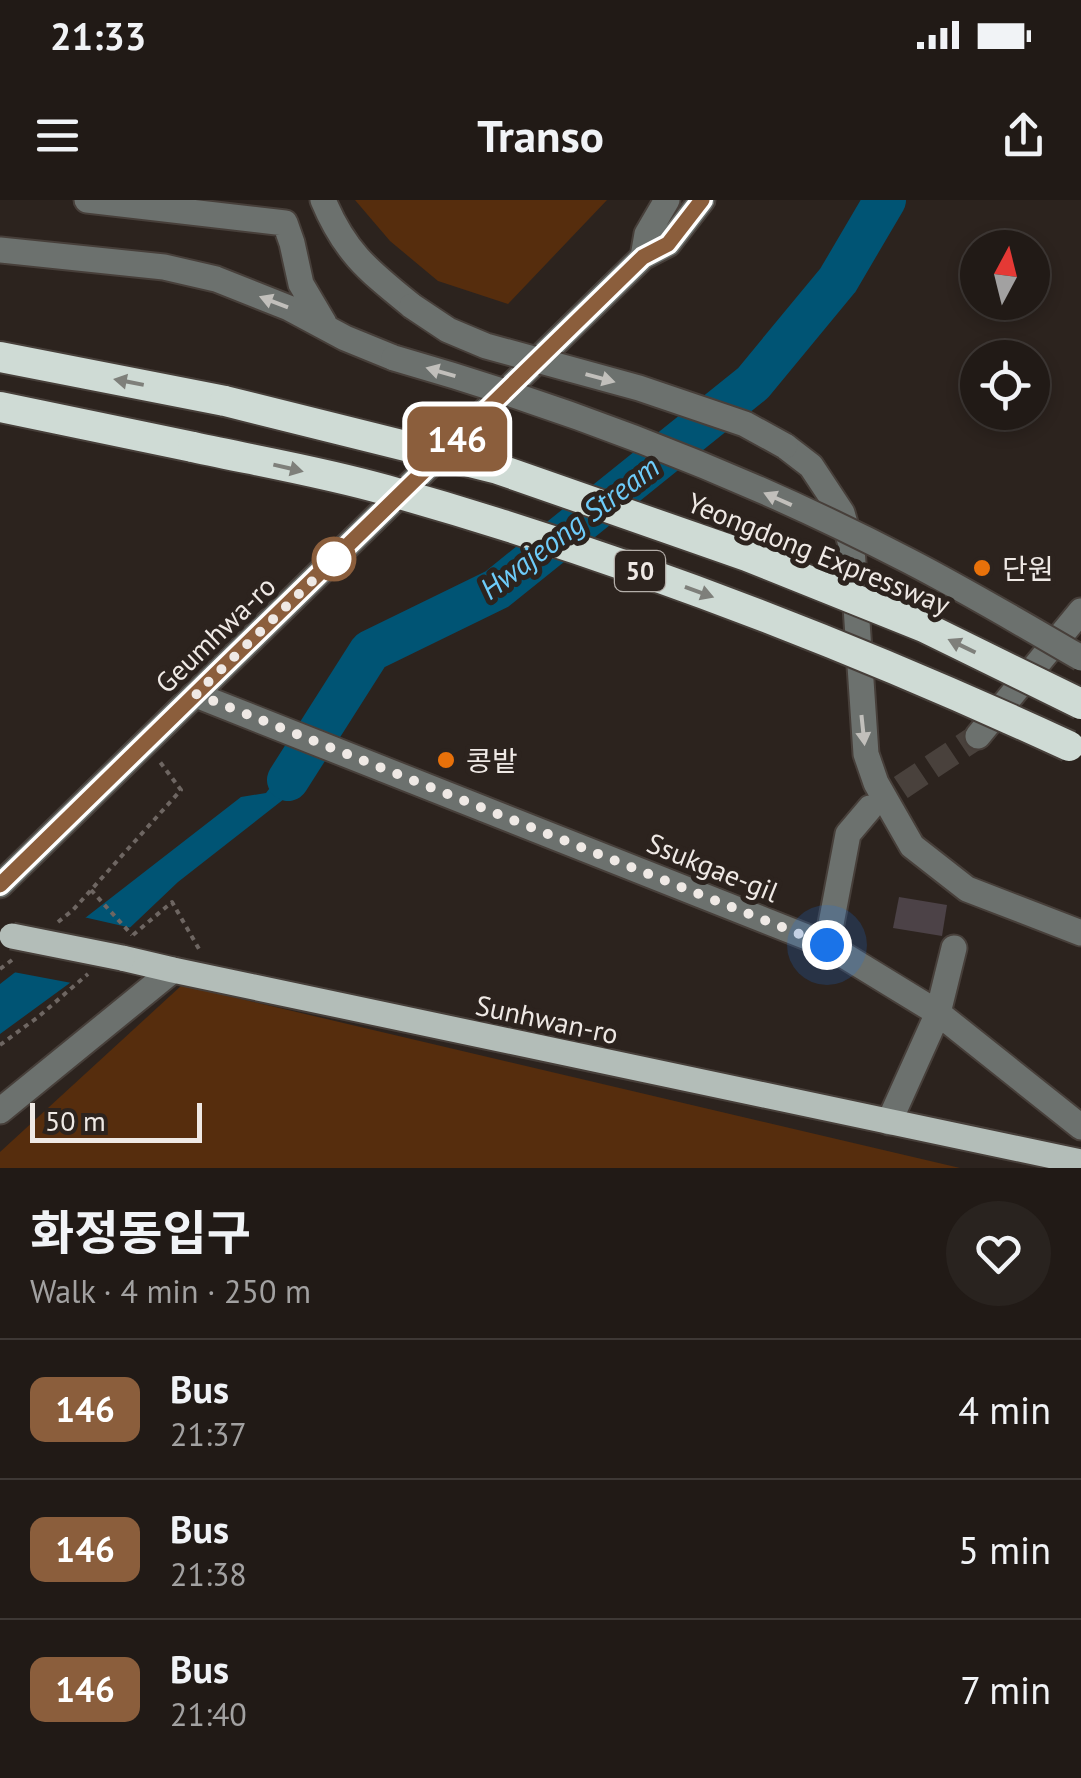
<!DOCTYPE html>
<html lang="en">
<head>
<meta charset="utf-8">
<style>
	body { margin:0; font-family:"PT Sans","Noto Sans KR",sans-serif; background:#29231f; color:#f1f3f6; height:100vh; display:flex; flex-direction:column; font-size:38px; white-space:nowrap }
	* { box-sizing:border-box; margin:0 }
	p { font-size:32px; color:#a2a1a1 }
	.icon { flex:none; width:55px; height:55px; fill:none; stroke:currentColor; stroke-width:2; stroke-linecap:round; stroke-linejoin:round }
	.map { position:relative; height:968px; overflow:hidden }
	.side { display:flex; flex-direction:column; background:#211a16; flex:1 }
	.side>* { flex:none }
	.badge { padding:0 20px; border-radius:15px; font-size:35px; line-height:65px }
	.needle { width:65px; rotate:7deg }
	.controls { position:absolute; left:960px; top:30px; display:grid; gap:20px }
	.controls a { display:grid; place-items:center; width:90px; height:90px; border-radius:50%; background:#211a16; box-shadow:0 5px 15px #0003,0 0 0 2px #3e3835; font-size:50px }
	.scale { position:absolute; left:30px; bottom:25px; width:172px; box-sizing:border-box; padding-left:10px; border:5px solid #efe9e5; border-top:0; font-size:28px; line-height:35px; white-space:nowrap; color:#efe9e5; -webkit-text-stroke:8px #2c231e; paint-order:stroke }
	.you { position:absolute; width:50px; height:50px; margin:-25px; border:8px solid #fff; border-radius:50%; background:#1a73e8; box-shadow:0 0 0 15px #1a73e833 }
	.map>.badge { position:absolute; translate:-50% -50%; box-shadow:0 0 0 5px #fff }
	.round { display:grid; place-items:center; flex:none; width:105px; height:105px; border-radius:52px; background:#29231f }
	.headline { display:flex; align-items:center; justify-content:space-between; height:170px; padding:0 30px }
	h1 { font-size:48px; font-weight:700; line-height:75px }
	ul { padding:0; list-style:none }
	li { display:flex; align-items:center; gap:30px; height:140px; padding:0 30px; border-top:2px solid #3e3835 }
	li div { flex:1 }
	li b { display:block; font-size:38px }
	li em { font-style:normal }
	li .badge { min-width:110px; font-weight:700; text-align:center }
	.status { display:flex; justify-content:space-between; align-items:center; height:70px; padding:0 50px; background:#211a16; direction:ltr }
	.status svg { height:28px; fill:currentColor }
	header { display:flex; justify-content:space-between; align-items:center; height:130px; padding:0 30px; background:#211a16; font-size:45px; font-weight:700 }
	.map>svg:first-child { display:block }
	.green { fill:#562d0d }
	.water { fill:#005474 }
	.pier { fill:#2c231e }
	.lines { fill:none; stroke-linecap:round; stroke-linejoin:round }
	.river { stroke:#005474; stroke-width:42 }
	.building { fill:#4c4247 }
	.minor-tunnel { stroke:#49413c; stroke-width:25; stroke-dasharray:25 12; stroke-linecap:butt }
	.minor-casing { stroke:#473f3a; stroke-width:29 }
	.major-casing { stroke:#473f3a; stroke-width:29 }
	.highway-casing { stroke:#473f3a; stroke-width:34 }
	.path { stroke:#6e6662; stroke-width:4; stroke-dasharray:5 5; stroke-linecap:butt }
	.minor { stroke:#6c716e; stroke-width:25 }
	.major { stroke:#b3bdb8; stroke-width:25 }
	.highway { stroke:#cfdbd5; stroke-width:30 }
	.minor-bridge-casing { stroke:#473f3a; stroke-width:29; stroke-linecap:butt }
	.major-bridge-casing { stroke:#473f3a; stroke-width:29; stroke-linecap:butt }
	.highway-bridge-casing { stroke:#473f3a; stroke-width:34; stroke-linecap:butt }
	.minor-bridge { stroke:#6c716e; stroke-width:25 }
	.major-bridge { stroke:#b3bdb8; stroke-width:25 }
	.highway-bridge { stroke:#cfdbd5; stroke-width:30 }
	.oneway { fill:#c1bfbb }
	.oneway2 { fill:#7e7f7a }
	.line-casing { stroke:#fff; stroke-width:22 }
	.line { stroke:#8b5e3c; stroke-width:15 }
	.walk { stroke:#efe9e5; stroke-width:10; stroke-dasharray:0 18 }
	.stop-dot { fill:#fff; stroke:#8b5e3c; stroke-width:5 }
	.food-dot { fill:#e8710a; stroke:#2c231e; stroke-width:4 }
	.labels { text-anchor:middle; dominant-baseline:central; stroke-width:10; stroke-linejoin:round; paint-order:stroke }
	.shield { fill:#2c231e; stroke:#b4aea9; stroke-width:2.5 }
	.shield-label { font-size:25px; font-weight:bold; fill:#efe9e5 }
	.street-label { font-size:28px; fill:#efe9e5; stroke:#2c231e }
	.poi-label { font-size:28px; fill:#efe9e5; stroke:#2c231e; text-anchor:start }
	.water-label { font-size:30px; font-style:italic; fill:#6eccfa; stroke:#2c231e }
</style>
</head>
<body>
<div class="status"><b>21:33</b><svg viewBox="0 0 49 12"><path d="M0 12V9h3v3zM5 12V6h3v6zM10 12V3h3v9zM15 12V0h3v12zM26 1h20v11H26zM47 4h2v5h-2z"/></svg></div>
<header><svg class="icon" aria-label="menu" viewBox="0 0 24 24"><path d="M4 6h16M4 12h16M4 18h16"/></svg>Transo<svg class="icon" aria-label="share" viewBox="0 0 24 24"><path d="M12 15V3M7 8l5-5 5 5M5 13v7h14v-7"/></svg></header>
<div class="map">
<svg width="1081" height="968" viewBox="0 0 1081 968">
	<rect width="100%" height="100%" fill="#2c231e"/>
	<path class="green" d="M 355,0 L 607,0 L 508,104 L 438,81 L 390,41 Z
		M 182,785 L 960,968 L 0,968 L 0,952 Z"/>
	<path class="water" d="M 299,550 L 311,551 L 284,599 L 178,682 L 78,777 L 0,834 L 0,784 L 241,597 L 266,593 Z"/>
	<path class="pier" d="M 79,716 L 136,729 L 77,784 L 8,771 Z"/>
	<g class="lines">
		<path class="river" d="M 288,580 L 370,451 L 497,389 L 753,183 L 838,80 L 885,0"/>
	</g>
	<path class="building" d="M 899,697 L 947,705 L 942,736 L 893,728 Z"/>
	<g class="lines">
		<path class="minor-tunnel" d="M 870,608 L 978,536"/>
		<defs>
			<path id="minor" d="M 87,0 L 285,23 L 292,43 L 301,84 L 324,123
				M 323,0 C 345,53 369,71 412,106
				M 0,50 L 164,67 L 216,79 L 289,108 L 345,138 L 394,158
				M 643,57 L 647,34 L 667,0
				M 785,246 L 811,266 L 842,313 L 852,348 L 866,554 L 876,583 L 912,646 L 967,689 L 1081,733
				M 196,495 L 827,745 L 938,813 L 1081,927
				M 978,536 L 1081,411
				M 0,685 L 643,57 L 668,44 L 702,0
				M 827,745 L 848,634 L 870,608
				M 0,911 L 173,770
				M 889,922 L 938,813 L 954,748"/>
			<path id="major" d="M 122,758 L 173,770 L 1081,962"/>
			<path id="highway" d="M 0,157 L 225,201
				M 0,207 L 193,247"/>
		</defs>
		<use href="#minor" class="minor-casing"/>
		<use href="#major" class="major-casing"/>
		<use href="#highway" class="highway-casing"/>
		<path class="path" d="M 91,690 L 132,735
			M 58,722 L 73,710 L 181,590 L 160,562
			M 133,735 L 172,702 L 199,749
			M 0,769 L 12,760
			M 0,845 L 38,817 L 88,774"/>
		<use href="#minor" class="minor"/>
		<use href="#major" class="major"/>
		<use href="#highway" class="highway"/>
		<defs>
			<path id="minor-bridge" d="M 412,106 L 448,130 L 486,146 L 639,188 L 745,224 L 785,246
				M 394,158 C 569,208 747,277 909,361 C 967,391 1024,425 1081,458"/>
			<path id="major-bridge" d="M 12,736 L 122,758"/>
			<path id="highway-bridge" d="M 225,201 L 498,269 L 747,356 L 924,427 L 1081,504
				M 193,247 C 257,261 323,272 386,290 C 621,356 848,444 1069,546"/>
		</defs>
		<use href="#minor-bridge" class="minor-bridge-casing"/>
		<use href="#major-bridge" class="major-bridge-casing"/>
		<use href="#highway-bridge" class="highway-bridge-casing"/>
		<use href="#minor-bridge" class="minor-bridge"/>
		<use href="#major-bridge" class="major-bridge"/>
		<use href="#highway-bridge" class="highway-bridge"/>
	</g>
	<defs><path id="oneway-solid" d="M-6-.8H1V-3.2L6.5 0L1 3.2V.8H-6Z" transform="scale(2.5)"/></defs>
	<g class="oneway">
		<use href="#oneway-solid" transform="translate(274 102) rotate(-159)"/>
		<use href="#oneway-solid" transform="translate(441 172) rotate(-164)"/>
		<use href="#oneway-solid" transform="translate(600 178) rotate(15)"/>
		<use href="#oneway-solid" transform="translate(778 299) rotate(-156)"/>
		<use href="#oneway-solid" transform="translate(863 530) rotate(84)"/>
	</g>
	<g class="oneway2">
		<use href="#oneway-solid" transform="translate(129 182) rotate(-169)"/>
		<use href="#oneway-solid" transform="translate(288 268) rotate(13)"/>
		<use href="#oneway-solid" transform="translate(699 392) rotate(20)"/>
		<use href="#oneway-solid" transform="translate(962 446) rotate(-154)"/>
	</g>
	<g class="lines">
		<defs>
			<path id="line" d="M 0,685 L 643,57 L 668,44 L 702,0"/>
		</defs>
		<use href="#line" class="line-casing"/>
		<use href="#line" class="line"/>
		<path class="walk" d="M 334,359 L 336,358 L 196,494 L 827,745"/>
	</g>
	<circle class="stop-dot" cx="334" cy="359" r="20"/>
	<g class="food-dot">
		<circle cx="982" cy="368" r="10"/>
		<circle cx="446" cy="560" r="10"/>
	</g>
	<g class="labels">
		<rect class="shield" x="615" y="351" width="50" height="40" rx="8"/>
		<g class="shield-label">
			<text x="640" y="371">50</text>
		</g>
		<g class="street-label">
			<text transform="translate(819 353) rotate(22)">Yeongdong Expressway</text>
			<text transform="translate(215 434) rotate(-44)">Geumhwa-ro</text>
			<text transform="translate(713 667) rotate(22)">Ssukgae-gil</text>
			<text transform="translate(547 819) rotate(12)">Sunhwan-ro</text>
		</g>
		<g class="poi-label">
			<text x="1002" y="368">단원</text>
			<text x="466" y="560">콩밭</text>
		</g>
		<g class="water-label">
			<text transform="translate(569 327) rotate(-37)">Hwajeong Stream</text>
		</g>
	</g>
</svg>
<div class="controls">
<a><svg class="needle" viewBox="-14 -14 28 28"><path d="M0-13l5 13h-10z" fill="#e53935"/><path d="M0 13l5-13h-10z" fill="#a2a1a1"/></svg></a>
<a><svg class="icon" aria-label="locate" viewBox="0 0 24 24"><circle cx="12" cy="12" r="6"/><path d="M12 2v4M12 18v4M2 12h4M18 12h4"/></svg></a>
</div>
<div class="scale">50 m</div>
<div class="you" style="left:827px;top:745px"></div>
<b class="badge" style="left:457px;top:239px;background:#8b5e3c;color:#fff">146</b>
</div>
<section class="side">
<div class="headline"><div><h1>화정동입구</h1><p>Walk · 4 min · 250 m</p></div><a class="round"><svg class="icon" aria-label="heart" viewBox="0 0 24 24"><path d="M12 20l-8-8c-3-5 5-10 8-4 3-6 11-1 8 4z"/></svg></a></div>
<ul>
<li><span class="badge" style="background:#8b5e3c;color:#fff">146</span><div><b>Bus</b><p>21:37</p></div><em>4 min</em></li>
<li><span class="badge" style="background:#8b5e3c;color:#fff">146</span><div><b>Bus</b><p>21:38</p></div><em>5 min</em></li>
<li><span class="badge" style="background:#8b5e3c;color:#fff">146</span><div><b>Bus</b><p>21:40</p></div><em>7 min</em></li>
</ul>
</section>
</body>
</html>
